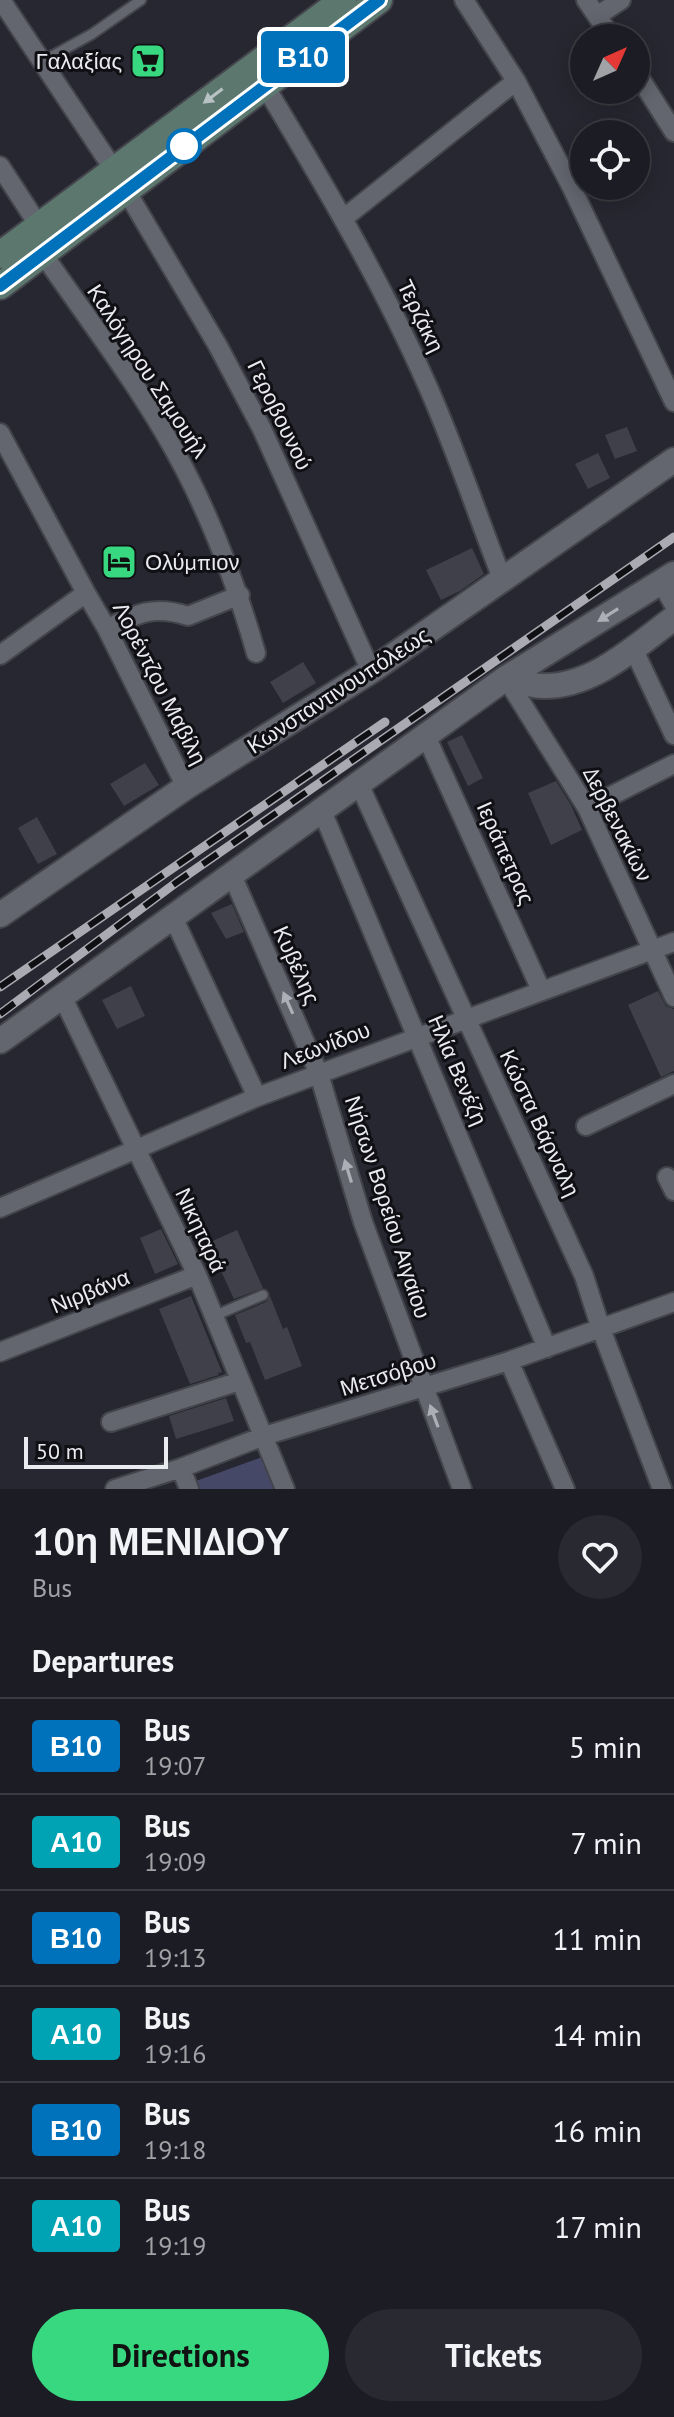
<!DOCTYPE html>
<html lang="en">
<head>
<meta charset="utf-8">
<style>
	body { margin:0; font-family:"PT Sans",sans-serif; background:#292a31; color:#f1f3f6; height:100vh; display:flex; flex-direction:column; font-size:30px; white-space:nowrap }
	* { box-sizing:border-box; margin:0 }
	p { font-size:26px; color:#a0a2a6 }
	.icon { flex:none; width:44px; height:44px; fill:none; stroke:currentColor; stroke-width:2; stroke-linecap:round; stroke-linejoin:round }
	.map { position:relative; height:1489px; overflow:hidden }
	.details { display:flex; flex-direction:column; background:#1c1d24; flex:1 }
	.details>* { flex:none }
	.badge { padding:0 16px; border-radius:6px; font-size:28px; line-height:52px }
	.needle { width:52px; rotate:45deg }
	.controls { position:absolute; left:570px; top:24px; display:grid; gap:16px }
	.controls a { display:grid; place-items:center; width:80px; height:80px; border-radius:50%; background:#1c1d24; box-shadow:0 4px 20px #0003,0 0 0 2px #3a3b41; font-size:40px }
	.scale { position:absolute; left:24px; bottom:20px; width:144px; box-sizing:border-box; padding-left:8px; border:4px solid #eaebf1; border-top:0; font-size:22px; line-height:28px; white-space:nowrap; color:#eaebf1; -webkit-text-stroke:6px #101014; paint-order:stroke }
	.map>.badge { position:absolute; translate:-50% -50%; box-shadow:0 0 0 4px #fff }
	h2 { padding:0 32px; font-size:30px; line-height:72px }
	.round { display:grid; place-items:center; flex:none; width:84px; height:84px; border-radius:42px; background:#292a31 }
	.summary { display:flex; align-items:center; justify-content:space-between; height:136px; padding:0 32px }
	h1 { font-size:38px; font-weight:700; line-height:60px }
	.button { display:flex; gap:16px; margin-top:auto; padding:16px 32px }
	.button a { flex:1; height:92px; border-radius:48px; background:#37d880; color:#111; font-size:32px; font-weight:700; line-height:92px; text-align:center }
	.button a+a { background:#292a31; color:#f1f3f6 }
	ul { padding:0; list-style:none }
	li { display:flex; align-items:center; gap:24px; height:96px; padding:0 32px; border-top:2px solid #3a3b41 }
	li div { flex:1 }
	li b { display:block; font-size:30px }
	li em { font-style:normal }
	li .badge { min-width:88px; font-weight:700; text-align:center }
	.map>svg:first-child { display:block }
	.green { fill:#454867 }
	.building { fill:#3f404a }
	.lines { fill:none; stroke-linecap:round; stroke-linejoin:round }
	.service-casing { stroke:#44454c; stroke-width:13 }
	.minor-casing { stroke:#44454c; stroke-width:22 }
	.tertiary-casing { stroke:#44454c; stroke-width:28 }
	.secondary-casing { stroke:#44454c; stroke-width:30 }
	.service { stroke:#63656f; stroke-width:9 }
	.minor { stroke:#63656f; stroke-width:18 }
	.tertiary { stroke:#63656f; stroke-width:24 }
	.secondary { stroke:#5c776e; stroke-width:26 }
	.rail-casing { stroke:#aaabb2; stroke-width:9 }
	.rail { stroke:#101014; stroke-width:6; stroke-dasharray:18; stroke-linecap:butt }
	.oneway { fill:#b8c2c3 }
	.oneway2 { fill:#adafb6 }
	.line-casing { stroke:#fff; stroke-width:18 }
	.line { stroke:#0072bc; stroke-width:12 }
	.stop-dot { fill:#fff; stroke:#0072bc; stroke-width:4 }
	.labels { text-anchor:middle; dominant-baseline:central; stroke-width:6; stroke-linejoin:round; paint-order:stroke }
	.poi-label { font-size:22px; fill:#eaebf1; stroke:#101014; text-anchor:end }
	.street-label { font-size:22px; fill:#eaebf1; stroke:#101014 }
</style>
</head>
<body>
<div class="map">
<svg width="674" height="1489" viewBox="0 0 674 1489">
	<rect width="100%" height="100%" fill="#262730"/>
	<path class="green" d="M 265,1456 L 278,1489 L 199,1489 L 196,1481 Z"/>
	<path class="building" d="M 627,427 L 637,451 L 615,459 L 605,435 Z
		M 598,453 L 610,478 L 588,489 L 575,464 Z
		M 472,548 L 484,574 L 460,591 L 441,600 L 426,570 Z
		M 303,662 L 316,683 L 283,703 L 270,682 Z
		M 462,735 L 483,778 L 468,786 L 447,742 Z
		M 145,763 L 159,785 L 124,806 L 110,784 Z
		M 556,781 L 571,805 L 582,830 L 551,845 L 528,793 Z
		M 37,817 L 57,854 L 38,864 L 18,828 Z
		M 232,904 L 244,932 L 226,939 L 211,913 Z
		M 131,986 L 145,1016 L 117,1029 L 102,1000 Z
		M 658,991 L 666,1006 L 674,1009 L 674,1071 L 661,1077 L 628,1005 Z
		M 161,1229 L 178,1264 L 155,1274 L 140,1238 Z
		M 237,1230 L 263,1288 L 234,1299 L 208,1243 Z
		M 191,1296 L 222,1372 L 218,1373 L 219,1375 L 190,1384 L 159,1309 Z
		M 270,1296 L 283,1329 L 287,1327 L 302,1366 L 265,1380 L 250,1342 L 246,1343 L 235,1315 L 266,1302 Z
		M 226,1398 L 234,1421 L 176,1439 L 169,1416 Z"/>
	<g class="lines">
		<defs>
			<path id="service" d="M 43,61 L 92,34 L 141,0
				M 214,1316 L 263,1295"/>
			<path id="minor" d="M 1,0 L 114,170 L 218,346 L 262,429 L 371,671
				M 464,0 L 516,81 L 571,186 L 674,402
				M 586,0 L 612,38
				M 597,16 L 621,0
				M 636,72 L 674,132
				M 265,86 C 324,184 382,282 428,387 C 456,450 478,517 503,581
				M 0,166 L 39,226
				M 344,218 L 516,81
				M 43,254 C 91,324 146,394 185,470 C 215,528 238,590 256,653
				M 0,433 L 86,593 L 107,629 L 186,787
				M 661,582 L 674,605
				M 107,629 C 137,613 154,605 188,616 L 240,595
				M 633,648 L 674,735
				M 0,655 L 86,593
				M 506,678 L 587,808 L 674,997
				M 426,736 L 541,990
				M 359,784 L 584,1276 L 601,1329 L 662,1489
				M 587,808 L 674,764
				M 322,811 L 547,1348
				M 232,875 L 319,1074 L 363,1222 L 462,1489
				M 173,917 L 257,1097
				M 62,996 L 197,1275 L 285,1489
				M 586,1126 L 674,1084
				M 667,1177 L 674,1191
				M 0,1208 L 257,1097 L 674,942
				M 0,1352 L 197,1275
				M 509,1361 L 565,1489
				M 111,1422 L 240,1381
				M 181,1468 L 189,1489
				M 115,1489 L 181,1468 L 264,1436 L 509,1361 L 674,1302"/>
			<path id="tertiary" d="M 506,678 C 518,681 531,686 543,686 C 593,687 636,646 674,618
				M 0,915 L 186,787 L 371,671 L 674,460
				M 0,1041 L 506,678 L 674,574"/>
			<path id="secondary" d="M 0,255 L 343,0
				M 0,286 L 379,0"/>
		</defs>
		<use href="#service" class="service-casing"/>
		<use href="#minor" class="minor-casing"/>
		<use href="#tertiary" class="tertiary-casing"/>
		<use href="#secondary" class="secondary-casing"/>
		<use href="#service" class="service"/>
		<use href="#minor" class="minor"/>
		<use href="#tertiary" class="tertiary"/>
		<use href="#secondary" class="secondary"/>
		<defs>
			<path id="rail" d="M 0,987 L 385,722
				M 0,1014 L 177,882 L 674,537"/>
		</defs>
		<use href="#rail" class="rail-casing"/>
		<use href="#rail" class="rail"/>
	</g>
	<defs><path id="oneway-solid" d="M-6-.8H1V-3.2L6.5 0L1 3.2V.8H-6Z" transform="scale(2)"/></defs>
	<use class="oneway" href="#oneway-solid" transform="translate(213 96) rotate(143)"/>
	<g class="oneway2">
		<use href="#oneway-solid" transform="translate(608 615) rotate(148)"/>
		<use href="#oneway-solid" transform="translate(288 1003) rotate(-114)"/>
		<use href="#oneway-solid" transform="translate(348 1171) rotate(-107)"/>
		<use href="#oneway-solid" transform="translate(434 1416) rotate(-110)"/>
	</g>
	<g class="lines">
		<defs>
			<path id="line" d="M 0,286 L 379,0"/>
		</defs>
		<use href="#line" class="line-casing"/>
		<use href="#line" class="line"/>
	</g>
	<defs>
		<symbol id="supermarket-square" viewBox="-11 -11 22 22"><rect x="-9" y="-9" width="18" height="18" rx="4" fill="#37d880" stroke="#101014"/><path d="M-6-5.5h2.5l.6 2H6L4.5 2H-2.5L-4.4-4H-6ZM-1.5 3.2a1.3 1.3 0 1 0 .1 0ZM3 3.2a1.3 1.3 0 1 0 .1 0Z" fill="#111"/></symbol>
		<symbol id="hotel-square" viewBox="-11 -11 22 22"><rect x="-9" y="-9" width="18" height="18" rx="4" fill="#37d880" stroke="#101014"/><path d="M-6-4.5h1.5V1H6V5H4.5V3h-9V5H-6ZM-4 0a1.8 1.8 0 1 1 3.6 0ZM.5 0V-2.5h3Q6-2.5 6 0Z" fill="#111"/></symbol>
	</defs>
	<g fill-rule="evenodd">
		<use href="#supermarket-square" x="128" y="41" width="40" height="40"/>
		<use href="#hotel-square" x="99" y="542" width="40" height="40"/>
	</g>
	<circle class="stop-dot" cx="184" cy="146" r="16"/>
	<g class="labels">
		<g class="poi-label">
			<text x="122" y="61">Γαλαξίας</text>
			<text x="145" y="562" text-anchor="start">Ολύμπιον</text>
		</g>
		<g class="street-label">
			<text transform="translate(421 316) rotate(64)">Τερζάκη</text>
			<text transform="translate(148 371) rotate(57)">Καλόγηρου Σαμουήλ</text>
			<text transform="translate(280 415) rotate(64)">Γεροβουνού</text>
			<text transform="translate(160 683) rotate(63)">Λορέντζου Μαβίλη</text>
			<text transform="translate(338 690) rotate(-33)">Κωνσταντινουπόλεως</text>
			<text transform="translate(618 824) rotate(63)">Δερβενακίων</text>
			<text transform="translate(506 853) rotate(66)">Ιεράπετρας</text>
			<text transform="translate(297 965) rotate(66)">Κυβέλης</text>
			<text transform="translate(325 1045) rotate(-21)">Λεωνίδου</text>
			<text transform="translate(458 1070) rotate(67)">Ηλία Βενέζη</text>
			<text transform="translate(540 1123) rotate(65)">Κώστα Βάρναλη</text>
			<text transform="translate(388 1207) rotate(72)">Νήσων Βορείου Αιγαίου</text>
			<text transform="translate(201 1230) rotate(65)">Νικηταρά</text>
			<text transform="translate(90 1291) rotate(-22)">Νιρβάνα</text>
			<text transform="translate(388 1374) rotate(-17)">Μετσόβου</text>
		</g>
	</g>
</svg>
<div class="controls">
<a><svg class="needle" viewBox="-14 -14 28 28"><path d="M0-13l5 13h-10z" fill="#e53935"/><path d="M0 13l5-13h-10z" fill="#a0a2a6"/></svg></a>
<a><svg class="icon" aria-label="locate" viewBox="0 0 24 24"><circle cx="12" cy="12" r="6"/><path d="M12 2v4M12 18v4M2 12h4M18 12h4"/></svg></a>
</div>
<div class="scale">50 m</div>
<b class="badge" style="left:303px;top:57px;background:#0072bc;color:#fff">Β10</b>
</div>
<section class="details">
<div class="summary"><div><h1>10η ΜΕΝΙΔΙΟΥ</h1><p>Bus</p></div><a class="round"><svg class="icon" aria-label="heart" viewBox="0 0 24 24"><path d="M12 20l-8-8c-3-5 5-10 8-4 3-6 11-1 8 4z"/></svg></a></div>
<h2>Departures</h2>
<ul>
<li><span class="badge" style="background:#0072bc;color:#fff">Β10</span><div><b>Bus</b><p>19:07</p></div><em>5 min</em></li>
<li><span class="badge" style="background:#00a3b4;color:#fff">Α10</span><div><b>Bus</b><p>19:09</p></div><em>7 min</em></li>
<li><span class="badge" style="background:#0072bc;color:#fff">Β10</span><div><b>Bus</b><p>19:13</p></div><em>11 min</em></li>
<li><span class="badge" style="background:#00a3b4;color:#fff">Α10</span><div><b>Bus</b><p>19:16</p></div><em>14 min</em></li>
<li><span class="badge" style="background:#0072bc;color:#fff">Β10</span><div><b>Bus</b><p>19:18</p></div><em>16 min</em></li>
<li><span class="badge" style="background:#00a3b4;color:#fff">Α10</span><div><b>Bus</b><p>19:19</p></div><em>17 min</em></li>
</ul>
<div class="button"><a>Directions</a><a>Tickets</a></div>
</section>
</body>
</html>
